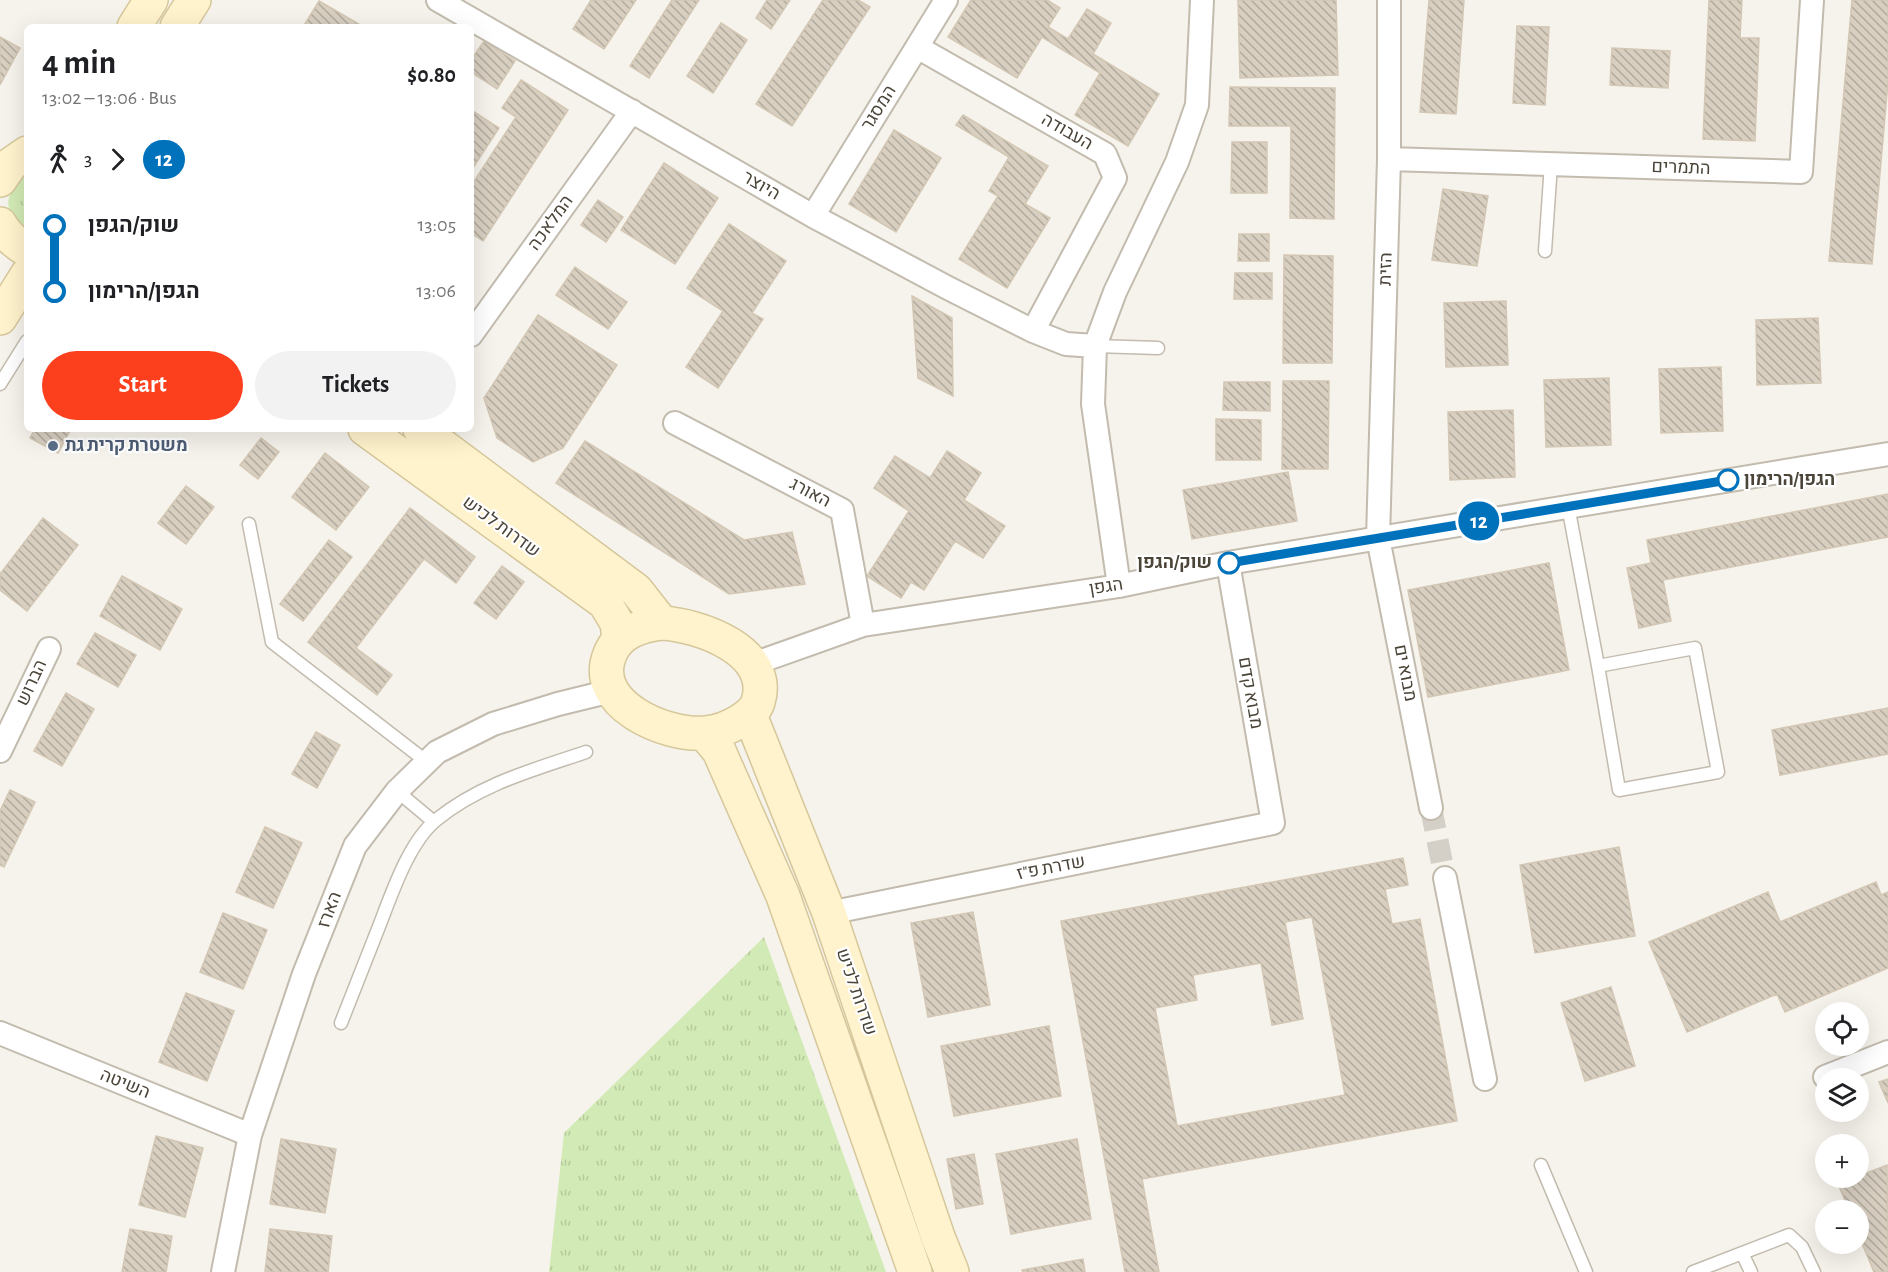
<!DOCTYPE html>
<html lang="en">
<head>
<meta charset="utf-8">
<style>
	body { margin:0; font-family:"Alegreya Sans",Heebo,sans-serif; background:#f2f2f2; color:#202124; height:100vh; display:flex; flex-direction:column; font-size:22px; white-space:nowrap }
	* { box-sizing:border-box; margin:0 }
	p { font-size:20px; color:#757577 }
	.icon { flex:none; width:33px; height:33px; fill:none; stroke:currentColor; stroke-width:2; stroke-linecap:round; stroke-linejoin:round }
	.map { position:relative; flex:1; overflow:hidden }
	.side { position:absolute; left:24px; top:24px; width:450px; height:408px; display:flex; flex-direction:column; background:#fff; border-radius:9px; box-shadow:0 6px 24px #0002 }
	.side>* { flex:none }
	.badge { padding:0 12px; border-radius:20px; font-size:21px; line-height:39px }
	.fabs { position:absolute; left:1815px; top:1002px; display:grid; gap:12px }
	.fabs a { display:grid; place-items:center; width:54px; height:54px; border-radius:50%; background:#fff; box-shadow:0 6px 24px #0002; font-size:30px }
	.map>.badge { position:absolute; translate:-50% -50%; box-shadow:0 0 0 3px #fff }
	.legs { display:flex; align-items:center; gap:9px; height:66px; padding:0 18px; font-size:20px }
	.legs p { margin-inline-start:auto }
	.summary { display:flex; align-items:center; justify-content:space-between; height:102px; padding:0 18px }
	h1 { font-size:33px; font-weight:700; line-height:45px }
	.cta { display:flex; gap:12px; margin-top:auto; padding:12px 18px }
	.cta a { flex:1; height:69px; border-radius:36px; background:#fc3f1d; color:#fff; font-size:24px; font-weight:700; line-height:69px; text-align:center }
	.cta a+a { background:#f2f2f2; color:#202124 }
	ul { padding:0 18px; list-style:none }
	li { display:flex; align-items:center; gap:21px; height:66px; font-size:22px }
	li i { display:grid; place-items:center; width:9px; height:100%; margin:0 8px; background:currentColor }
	li i::after { content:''; width:15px; height:15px; margin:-8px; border:4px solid; border-radius:50%; background:#fff }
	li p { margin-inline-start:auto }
	li:first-child i { background:linear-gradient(#0000 50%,currentColor 0) }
	li:last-child i { background:linear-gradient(currentColor 50%,#0000 0) }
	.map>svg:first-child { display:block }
	.grass { fill:url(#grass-tufts) }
	.building { fill:url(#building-back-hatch); stroke:#d3c7b4; stroke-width:1.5; fill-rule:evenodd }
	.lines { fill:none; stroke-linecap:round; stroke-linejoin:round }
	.street-tunnel { stroke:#d4d0c8; stroke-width:22; stroke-dasharray:22 11; stroke-linecap:butt }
	.lane-casing { stroke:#c2bbae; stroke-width:15 }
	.street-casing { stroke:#c2bbae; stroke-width:26 }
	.secondary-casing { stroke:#d6c79b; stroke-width:36 }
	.lane { stroke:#fff; stroke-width:12 }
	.street { stroke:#fff; stroke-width:22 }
	.secondary { stroke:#fff3cd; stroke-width:33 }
	.line-1-casing { stroke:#fff; stroke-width:14 }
	.line-1 { stroke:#0072bc; stroke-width:9 }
	.service-dot { fill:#5c6f8a; stroke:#fff; stroke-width:2 }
	.stop-1-dot { fill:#fff; stroke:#0072bc; stroke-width:3 }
	.labels { text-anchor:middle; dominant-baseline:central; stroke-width:4.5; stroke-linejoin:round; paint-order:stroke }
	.street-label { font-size:18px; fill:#4b4439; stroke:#fff }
	.service-label { font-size:18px; font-weight:bold; fill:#4e5e75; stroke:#fff; text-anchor:start }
	.stop-label { font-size:18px; font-weight:bold; fill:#4b4439; stroke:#fff; text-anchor:start }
</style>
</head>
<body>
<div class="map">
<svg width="1888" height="1272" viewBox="0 0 1888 1272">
	<defs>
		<pattern id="grass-tufts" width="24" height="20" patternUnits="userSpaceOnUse" patternTransform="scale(1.5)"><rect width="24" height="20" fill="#d2eab5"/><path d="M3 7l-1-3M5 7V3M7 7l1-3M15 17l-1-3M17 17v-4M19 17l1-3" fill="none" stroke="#b6ca9c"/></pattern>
		<pattern id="building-back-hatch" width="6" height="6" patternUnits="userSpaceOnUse" patternTransform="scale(1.5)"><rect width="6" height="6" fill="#d8cfc1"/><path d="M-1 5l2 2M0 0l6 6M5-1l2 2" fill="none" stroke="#b1aa9e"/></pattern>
	</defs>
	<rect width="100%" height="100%" fill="#f6f3ec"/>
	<path class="grass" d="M 27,167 L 27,235 C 0,205 4,199 27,167 Z
		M 764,937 L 886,1272 L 549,1272 L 564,1133 Z"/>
	<path class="building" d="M 591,0 L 636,0 L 604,49 L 573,29 Z
		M 672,0 L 699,0 L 649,78 L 630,66 Z
		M 767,0 L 790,0 L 771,29 L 756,18 Z
		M 823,0 L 858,0 L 870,7 L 792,126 L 756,104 Z
		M 971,0 L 1047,0 L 1060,8 L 1048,27 L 1068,39 L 1087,9 L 1111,23 L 1093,54 L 1159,94 L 1128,146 L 1075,115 L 1100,73 L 1042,37 L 1017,78 L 948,37 Z
		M 1238,0 L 1336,0 L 1338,75 L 1240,78 Z
		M 1429,0 L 1464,0 L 1456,114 L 1420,112 Z
		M 1709,0 L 1742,0 L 1740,38 L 1759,38 L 1755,141 L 1703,139 Z
		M 1852,0 L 1888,0 L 1888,82 L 1872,264 L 1829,261 Z
		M 319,1 L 364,27 L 303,27 Z
		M 721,23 L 747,40 L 713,93 L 687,76 Z
		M 1517,26 L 1549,27 L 1545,105 L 1513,103 Z
		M 0,37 L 20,48 L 0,85 Z
		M 484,41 L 515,61 L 497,89 L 471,72 L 471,60 Z
		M 1612,48 L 1670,51 L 1668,88 L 1610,85 Z
		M 521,80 L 568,110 L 483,241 L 471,233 L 471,186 L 516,117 L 502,108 Z
		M 1230,87 L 1335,88 L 1334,219 L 1290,218 L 1291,126 L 1229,126 Z
		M 471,110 L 499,128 L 471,171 Z
		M 963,115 L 1048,166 L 1025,204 L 1050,218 L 1007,288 L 959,259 L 998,196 L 989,191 L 1009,157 L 956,125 Z
		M 894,130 L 941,158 L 896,232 L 849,204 Z
		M 1232,142 L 1267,142 L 1267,193 L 1231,193 Z
		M 664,163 L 718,198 L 675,264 L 621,230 Z
		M 1443,189 L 1488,196 L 1477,266 L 1432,260 Z
		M 598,200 L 623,217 L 606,242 L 581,225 Z
		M 729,224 L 786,261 L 752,313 L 763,319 L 718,388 L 686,367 L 723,311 L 687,288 Z
		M 1239,234 L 1269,234 L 1269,261 L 1238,261 Z
		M 1284,255 L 1333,256 L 1332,363 L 1283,363 Z
		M 575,267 L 627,302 L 608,329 L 556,295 Z
		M 1235,273 L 1272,273 L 1272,299 L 1234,299 Z
		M 912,296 L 952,318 L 953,396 L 918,378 Z
		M 1506,301 L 1508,365 L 1446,367 L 1444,303 Z
		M 538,315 L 617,365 L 563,448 L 533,462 L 497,438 L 484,398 Z
		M 1818,318 L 1821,383 L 1757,385 L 1756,320 Z
		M 1721,367 L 1723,431 L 1661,433 L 1659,369 Z
		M 1609,378 L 1611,445 L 1546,447 L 1544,380 Z
		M 1283,381 L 1329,381 L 1328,469 L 1282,469 Z
		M 1224,382 L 1270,382 L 1270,411 L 1223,410 Z
		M 1513,410 L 1515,477 L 1450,480 L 1448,412 Z
		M 1216,419 L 1261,420 L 1261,460 L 1216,460 Z
		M 35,429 L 71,429 L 58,453 L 30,438 Z
		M 261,438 L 279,452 L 258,479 L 240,465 Z
		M 585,441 L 744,540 L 792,532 L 805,584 L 729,594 L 556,483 Z
		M 947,451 L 981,473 L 964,500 L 1005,526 L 983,558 L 955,541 L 924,590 L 911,582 L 901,598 L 867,576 L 909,511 L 874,488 L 895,456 L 930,478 Z
		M 325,453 L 369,487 L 336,530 L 292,497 Z
		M 1288,472 L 1297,521 L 1192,539 L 1183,490 Z
		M 186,486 L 214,507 L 186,544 L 158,523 Z
		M 1888,494 L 1888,537 L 1663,580 L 1671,621 L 1639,628 L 1627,568 L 1651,563 L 1647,540 Z
		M 410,508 L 475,557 L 456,583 L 424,559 L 356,648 L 392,675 L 377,695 L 308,642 Z
		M 43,518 L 78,545 L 27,611 L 0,590 L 0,574 Z
		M 329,540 L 352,557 L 303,621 L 280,604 Z
		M 1549,563 L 1569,670 L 1428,697 L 1408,590 Z
		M 502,566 L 524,582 L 496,619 L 474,603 Z
		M 122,576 L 182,609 L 160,650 L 100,616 Z
		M 95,633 L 136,655 L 118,687 L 77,664 Z
		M 66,693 L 94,709 L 62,766 L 34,751 Z
		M 1888,708 L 1888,754 L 1780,775 L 1772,730 Z
		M 316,732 L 340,745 L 317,788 L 292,774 Z
		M 10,790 L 35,802 L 4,867 L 0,865 L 0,811 Z
		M 265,827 L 302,843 L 273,908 L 236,892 Z
		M 1619,847 L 1635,936 L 1535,953 L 1520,865 Z
		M 1403,858 L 1408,885 L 1385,889 L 1392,924 L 1420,919 L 1457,1121 L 1142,1179 L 1159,1272 L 1125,1272 L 1061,921 ZM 1312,917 L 1345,1095 L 1177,1126 L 1155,1008 L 1197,1000 L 1193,975 L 1261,963 L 1272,1025 L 1303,1019 L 1285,922 Z
		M 1876,882 L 1881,895 L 1888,892 L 1888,968 L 1785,1012 L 1777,994 L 1687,1032 L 1649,942 L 1768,892 L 1780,922 Z
		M 973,912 L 990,1005 L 928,1017 L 911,923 Z
		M 223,913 L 267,930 L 243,989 L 200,972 Z
		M 1611,987 L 1635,1066 L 1585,1081 L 1561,1003 Z
		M 186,993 L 234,1011 L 207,1081 L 159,1062 Z
		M 1049,1026 L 1061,1096 L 954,1116 L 941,1046 Z
		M 1888,1079 L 1888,1103 L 1879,1082 Z
		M 156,1136 L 203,1148 L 185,1217 L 139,1205 Z
		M 281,1139 L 336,1149 L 325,1213 L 270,1204 Z
		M 1077,1139 L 1091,1219 L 1011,1234 L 996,1154 Z
		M 974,1154 L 983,1204 L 956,1209 L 947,1159 Z
		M 1887,1165 L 1888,1272 L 1874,1272 L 1858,1234 L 1858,1210 L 1849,1210 L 1838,1184 Z
		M 130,1229 L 172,1236 L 166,1272 L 122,1272 Z
		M 270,1229 L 332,1236 L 328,1272 L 265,1272 Z
		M 1083,1259 L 1085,1272 L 1023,1272 L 1022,1270 Z"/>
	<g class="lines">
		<path class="street-tunnel" d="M 1431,808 L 1445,878"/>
		<defs>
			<path id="lane" d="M 1545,251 L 1551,164
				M 1095,346 L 1158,348
				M 0,384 L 27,341
				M 1568,506 L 1598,666 L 1619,790 L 1718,772 L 1695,648 L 1598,666
				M 249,524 L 272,642 L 427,762
				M 397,791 L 434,822
				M 341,1023 C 353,992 366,960 378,929 C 391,896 408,843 436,820 C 480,784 533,770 586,752
				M 1541,1165 L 1586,1272
				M 1742,1253 L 1751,1272
				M 1693,1272 L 1789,1235 L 1802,1247 L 1814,1272"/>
			<path id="street" d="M 438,0 L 813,216 L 948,288 L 1033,331 L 1066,344 L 1095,346
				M 1389,0 L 1389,159 L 1378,538 L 1431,808
				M 917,47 L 1105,154 L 1115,178 L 1033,331
				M 1389,159 L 1801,172 L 1812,0
				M 813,216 L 946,0
				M 471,335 L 632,111
				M 675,423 L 842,510 L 863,625
				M 1119,586 L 1093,404 L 1095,346 L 1115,292 L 1177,162 L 1197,105 L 1202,0
				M 753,664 L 863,625 L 1119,586 L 1228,563 L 1888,454
				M 0,751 L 49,649
				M 1445,878 L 1485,1079
				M 829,913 L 1273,823 L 1228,563
				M 0,1033 L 250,1135
				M 1825,1077 L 1888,1052
				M 223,1272 L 250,1135 L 304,974 L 355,846 L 397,791 L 437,752 L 493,724 L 558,704 L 611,691"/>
			<path id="secondary" d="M 134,27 L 151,0
				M 177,27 L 194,0
				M 0,180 L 11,164 L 27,153
				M 0,224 C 7,236 15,243 27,250
				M 0,318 L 27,275
				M 365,429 L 605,603 L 617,623 L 619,639
				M 420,429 L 636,590 L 662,623
				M 662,623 C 699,625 774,651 758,702 C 755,711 748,716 740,721 C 730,727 718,732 706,733 C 666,737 589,704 610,654 C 619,632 640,626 662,623 Z
				M 750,715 L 829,913 L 938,1237 L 952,1272
				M 704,733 L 719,751 L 783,896 L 915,1272"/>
		</defs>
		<use href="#lane" class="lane-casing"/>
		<use href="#street" class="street-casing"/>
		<use href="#secondary" class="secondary-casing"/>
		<use href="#lane" class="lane"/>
		<use href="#street" class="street"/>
		<use href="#secondary" class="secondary"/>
	</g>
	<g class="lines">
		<defs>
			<path id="line-1" d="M 1229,563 L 1728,480"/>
		</defs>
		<use href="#line-1" class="line-1-casing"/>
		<use href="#line-1" class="line-1"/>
	</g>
	<circle class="service-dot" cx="53" cy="446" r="6"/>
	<g class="stop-1-dot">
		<circle cx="1728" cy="480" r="10"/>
		<circle cx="1229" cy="563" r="10"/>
	</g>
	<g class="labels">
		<g class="street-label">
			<text transform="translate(879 108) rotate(-58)">המסגר</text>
			<text transform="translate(1067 132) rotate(30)">העבודה</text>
			<text transform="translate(1681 168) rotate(2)">התמרים</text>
			<text transform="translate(761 186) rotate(30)">היוצר</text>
			<text transform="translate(551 223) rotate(-54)">המלאכה</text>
			<text transform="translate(1386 269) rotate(-88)">הזית</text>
			<text transform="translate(810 493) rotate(28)">האורג</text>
			<text transform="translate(501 527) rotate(36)">שדרות לכיש</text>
			<text transform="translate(1106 587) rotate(-9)">הגפן</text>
			<text transform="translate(1405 673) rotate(79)">מבוא ים</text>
			<text transform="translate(32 683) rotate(-65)">הברוש</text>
			<text transform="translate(1250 693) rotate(80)">מבוא קדם</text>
			<text transform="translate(1051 868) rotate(-11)">שדרת פ"ז</text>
			<text transform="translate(330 910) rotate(-69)">הארז</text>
			<text transform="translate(856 992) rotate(71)">שדרות לכיש</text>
			<text transform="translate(125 1084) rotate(22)">השיטה</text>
		</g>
		<g class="service-label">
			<text x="65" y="446">משטרת קרית גת</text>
		</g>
		<g class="stop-label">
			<text x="1744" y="480">הגפן/הרימון</text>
			<text x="1212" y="563" text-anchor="end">שוק/הגפן</text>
		</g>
	</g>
</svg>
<div class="fabs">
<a><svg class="icon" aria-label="locate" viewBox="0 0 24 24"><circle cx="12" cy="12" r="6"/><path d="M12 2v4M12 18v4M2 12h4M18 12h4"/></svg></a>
<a><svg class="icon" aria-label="layers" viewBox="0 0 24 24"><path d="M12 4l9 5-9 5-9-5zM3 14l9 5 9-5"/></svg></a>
<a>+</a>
<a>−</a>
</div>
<b class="badge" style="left:1479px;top:521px;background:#0072bc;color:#fff">12</b>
<section class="side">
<div class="summary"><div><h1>4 min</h1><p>13:02 – 13:06 · Bus</p></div><b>$0.80</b></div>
<div class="legs"><svg class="icon" aria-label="walk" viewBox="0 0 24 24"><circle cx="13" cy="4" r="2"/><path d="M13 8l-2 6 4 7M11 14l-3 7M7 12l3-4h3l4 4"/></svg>3<svg class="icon" aria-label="forward" viewBox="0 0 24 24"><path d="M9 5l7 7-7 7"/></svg><b class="badge" style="background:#0072bc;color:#fff">12</b></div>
<ul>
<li><i style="color:#0072bc"></i><b>שוק/הגפן</b><p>13:05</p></li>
<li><i style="color:#0072bc"></i><b>הגפן/הרימון</b><p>13:06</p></li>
</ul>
<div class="cta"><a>Start</a><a>Tickets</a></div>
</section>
</div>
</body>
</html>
